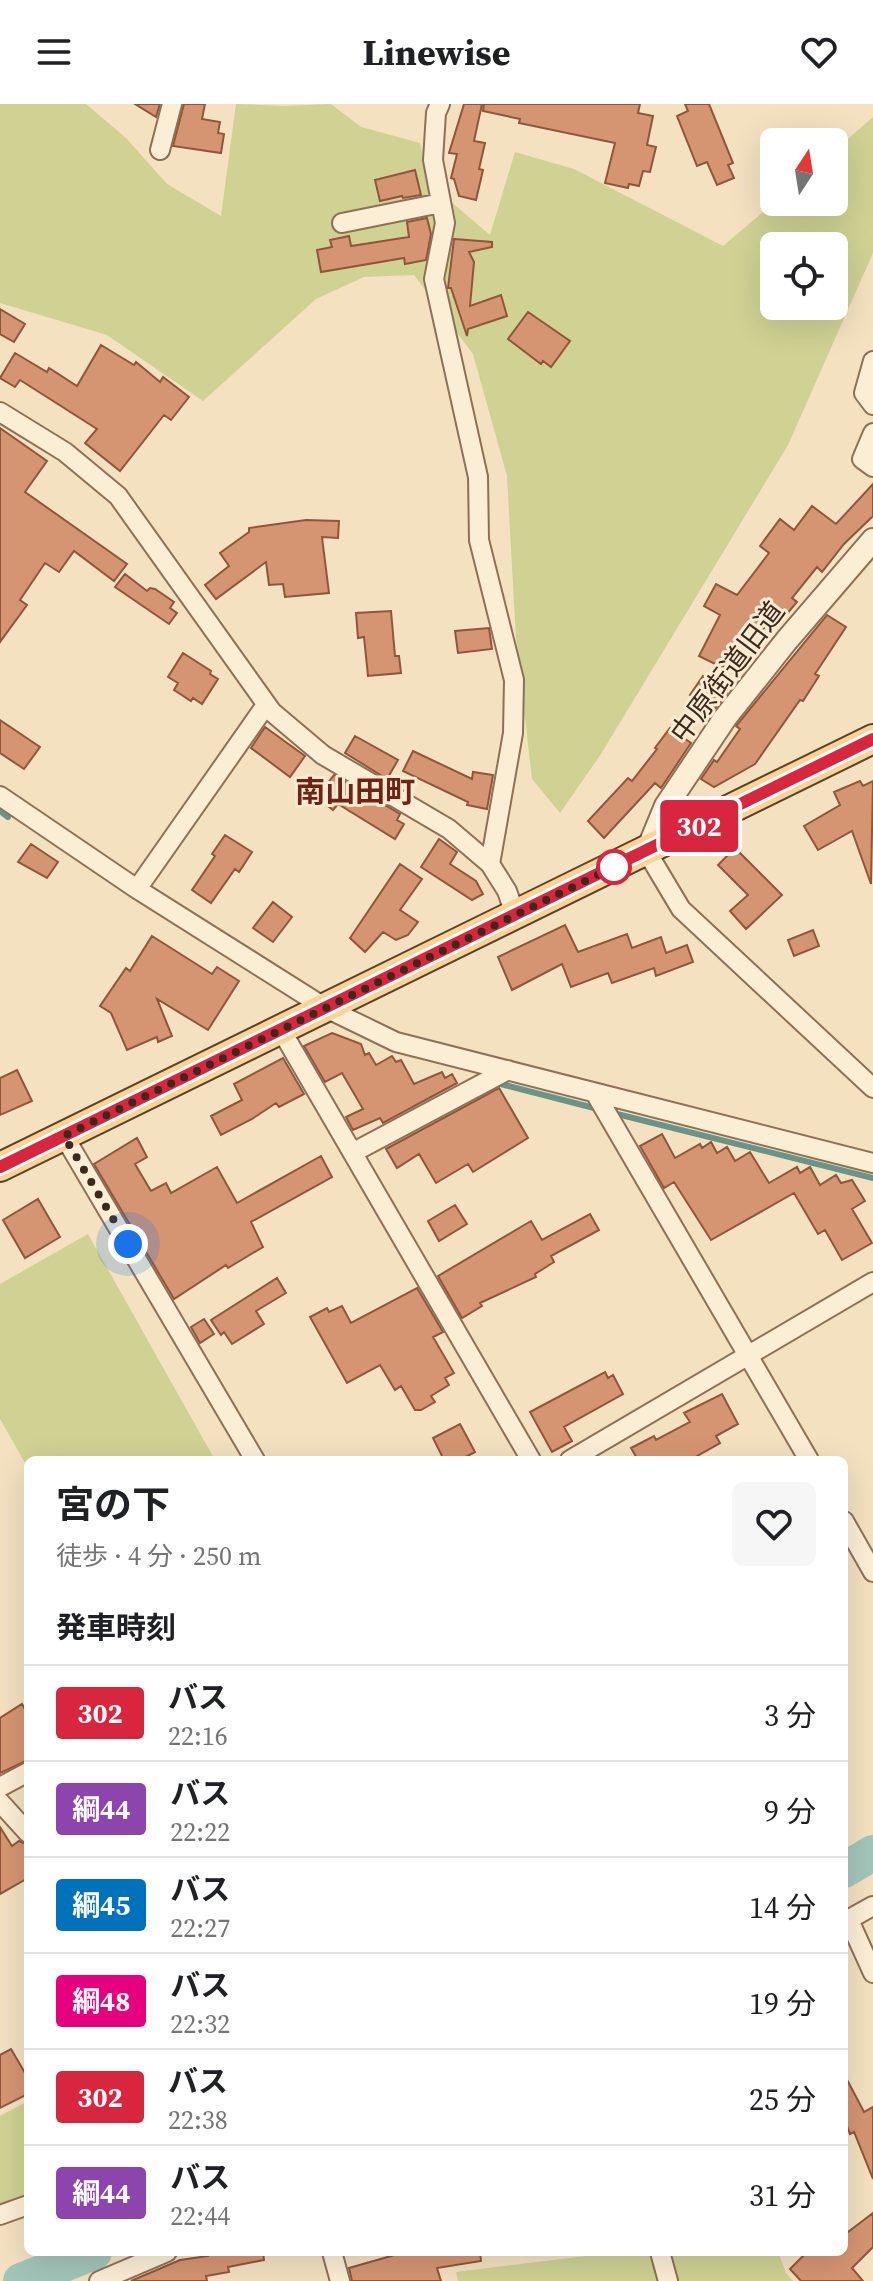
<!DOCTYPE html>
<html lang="ja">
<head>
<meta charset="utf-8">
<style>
	body { margin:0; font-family:"Source Serif 4","Noto Sans JP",serif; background:#f6f6f6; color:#202124; height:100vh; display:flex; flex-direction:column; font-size:30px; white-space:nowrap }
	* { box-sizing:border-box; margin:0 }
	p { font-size:26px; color:#757577 }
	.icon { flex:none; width:44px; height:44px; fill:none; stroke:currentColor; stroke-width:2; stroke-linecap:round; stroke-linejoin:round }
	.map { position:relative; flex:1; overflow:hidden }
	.details { position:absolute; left:24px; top:1352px; width:824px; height:800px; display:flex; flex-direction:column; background:#fff; border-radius:12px; box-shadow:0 8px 32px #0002 }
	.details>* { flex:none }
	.badge { padding:0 16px; border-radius:6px; font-size:28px; line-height:52px }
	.needle { width:52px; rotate:12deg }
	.fabs { position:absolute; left:760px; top:24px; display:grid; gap:16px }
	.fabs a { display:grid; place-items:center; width:88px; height:88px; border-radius:12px; background:#fff; box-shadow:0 8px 32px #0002; font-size:40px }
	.you { position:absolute; width:40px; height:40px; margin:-20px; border:6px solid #fff; border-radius:50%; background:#1a73e8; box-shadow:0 0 0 12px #1a73e833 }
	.map>.badge { position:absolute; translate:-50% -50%; box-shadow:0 0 0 4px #fff }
	h2 { padding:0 32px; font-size:30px; line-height:72px }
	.round { display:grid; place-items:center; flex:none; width:84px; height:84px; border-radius:12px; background:#f6f6f6 }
	.headline { display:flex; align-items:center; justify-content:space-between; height:136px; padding:0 32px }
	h1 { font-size:38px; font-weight:700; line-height:60px }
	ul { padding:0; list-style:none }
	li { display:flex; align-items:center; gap:24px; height:96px; padding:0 32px; border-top:2px solid #e0e0e0 }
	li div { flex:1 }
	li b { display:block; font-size:30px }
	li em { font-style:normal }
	li .badge { min-width:88px; font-weight:700; text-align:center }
	header { display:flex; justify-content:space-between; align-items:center; height:104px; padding:0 32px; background:#fff; font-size:36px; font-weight:700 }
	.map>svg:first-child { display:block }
	.green { fill:#cfd293; fill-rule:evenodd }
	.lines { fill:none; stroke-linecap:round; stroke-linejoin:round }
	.stream { stroke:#699487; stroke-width:6 }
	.river { stroke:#a3c5b9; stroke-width:36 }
	.building { fill:#d59572; stroke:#905639; stroke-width:2 }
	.minor-casing { stroke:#8e7056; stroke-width:22 }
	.tertiary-casing { stroke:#8e7056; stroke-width:26 }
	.primary-casing { stroke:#5c3e2a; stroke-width:32 }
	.minor { stroke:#fceed5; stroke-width:18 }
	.tertiary { stroke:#fceed5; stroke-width:22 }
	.primary { stroke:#fad494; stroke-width:28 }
	.line-casing { stroke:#fff; stroke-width:18 }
	.line { stroke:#d7263d; stroke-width:12 }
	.walk { stroke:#3c291c; stroke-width:8; stroke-dasharray:0 14.4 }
	.stop-dot { fill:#fff; stroke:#d7263d; stroke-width:4 }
	.labels { text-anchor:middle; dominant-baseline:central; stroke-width:6; stroke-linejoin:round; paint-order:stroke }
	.street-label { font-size:28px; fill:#3c291c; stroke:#f9ebd1 }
	.neighbourhood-label { font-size:30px; font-weight:bold; fill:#6e2316; stroke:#f9ebd1 }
</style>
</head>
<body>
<header><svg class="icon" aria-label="menu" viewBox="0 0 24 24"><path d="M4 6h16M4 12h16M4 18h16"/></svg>Linewise<svg class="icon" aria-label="heart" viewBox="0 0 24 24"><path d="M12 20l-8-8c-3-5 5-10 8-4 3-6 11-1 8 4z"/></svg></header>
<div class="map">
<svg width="873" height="2177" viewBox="0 0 873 2177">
	<rect width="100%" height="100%" fill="#f3e1c0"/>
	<path class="green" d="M 0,0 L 86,0 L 126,34 L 167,80 L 221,112 L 236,0 L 285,2 L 331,0 L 361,23 L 420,39 L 429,79 L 490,131 L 515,48 L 574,65 L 723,142 L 775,98 L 834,98 L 834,47 L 873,13 L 873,149 L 788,341 L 601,650 L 560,709 L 532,675 L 516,534 L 507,372 L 473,250 L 414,171 L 364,173 L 316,195 L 203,297 L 107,231 L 0,199 ZM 774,142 L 834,142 L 834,202 L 774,202 Z
		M 88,1130 L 215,1356 L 28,1356 L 28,1364 L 0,1315 L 0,1180 Z
		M 28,1997 L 28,2092 L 0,2102 L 0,2012 Z
		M 586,2148 L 778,2148 L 786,2169 L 793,2177 L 458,2177 L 456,2168 L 586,2152 Z"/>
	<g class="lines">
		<path class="stream" d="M 0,707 L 8,713
			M 493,978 L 598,1005
			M 613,1009 L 873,1074"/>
		<path class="river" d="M 844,1766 L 873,1749
			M 21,2177 L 94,2148"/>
	</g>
	<path class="building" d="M 135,0 L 160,0 L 156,13 Z
		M 184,0 L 205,0 L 202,15 L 220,18 L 218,29 L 224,30 L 221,49 L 173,42 Z
		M 464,0 L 482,0 L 474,37 L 485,39 L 479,65 L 483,66 L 476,96 L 459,92 L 454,75 L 451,74 L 457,50 L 449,49 Z
		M 484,0 L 640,0 L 638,9 L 653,12 L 647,41 L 656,43 L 650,68 L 643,67 L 639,82 L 629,80 L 628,84 L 605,79 L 615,39 L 519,19 L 520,15 L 483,7 Z
		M 685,0 L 709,0 L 733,59 L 728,61 L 734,74 L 717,81 L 707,58 L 697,62 L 677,12 L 688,7 Z
		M 415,66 L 421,91 L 403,94 L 402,92 L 380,97 L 375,76 Z
		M 427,114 L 431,130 L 426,156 L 405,160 L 404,154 L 321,168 L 317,146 L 332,143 L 330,136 L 349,132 L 351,142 L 409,133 L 407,118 Z
		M 454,135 L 492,138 L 492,143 L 469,148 L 474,158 L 470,202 L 501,191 L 507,212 L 468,225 L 467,232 L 451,184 L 448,184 Z
		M 0,205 L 25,220 L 14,238 L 0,230 Z
		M 528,208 L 570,237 L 551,263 L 543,257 L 541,260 L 508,235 Z
		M 101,241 L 134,261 L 136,258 L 160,278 L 163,273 L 189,293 L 171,316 L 164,311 L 120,367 L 85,339 L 97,325 L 20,276 L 15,283 L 0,274 L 15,249 L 47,268 L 49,264 L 77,282 Z
		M 0,324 L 47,357 L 25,388 L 127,460 L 114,477 L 74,447 L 59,468 L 45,459 L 20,496 L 27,501 L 0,538 Z
		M 873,380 L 873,412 L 844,440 L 822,468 L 817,463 L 792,494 L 797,498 L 786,511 L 779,505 L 761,528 L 748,517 L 723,564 L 699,552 L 720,511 L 704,502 L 716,480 L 737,491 L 769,449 L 760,442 L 780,415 L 794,426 L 812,402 L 836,420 Z
		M 306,416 L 339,417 L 338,434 L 322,433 L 329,489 L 285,493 L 283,480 L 269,481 L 266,458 L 216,495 L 205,481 L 229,462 L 220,449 L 249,428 L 249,424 Z
		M 125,470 L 147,487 L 150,484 L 155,485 L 174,498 L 170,504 L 177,509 L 169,520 L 115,483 Z
		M 391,507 L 395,552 L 399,552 L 401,569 L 368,572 L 364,533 L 358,534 L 356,509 Z
		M 827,511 L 846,523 L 815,570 L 819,572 L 803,597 L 800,596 L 755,660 L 714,683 L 701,675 L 714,656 L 717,658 L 740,625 L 736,622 Z
		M 489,524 L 492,545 L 458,549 L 455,527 Z
		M 183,549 L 211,567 L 210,570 L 218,575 L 202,600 L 193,594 L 191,597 L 174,586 L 178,579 L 168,573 Z
		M 703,572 L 727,589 L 713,607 L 690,591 Z
		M 0,616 L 40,643 L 24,665 L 0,649 Z
		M 265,623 L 305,652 L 290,673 L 251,644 Z
		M 670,624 L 691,639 L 661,684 L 655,679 L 604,734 L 588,717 L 628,674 L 632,677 L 657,645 L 655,644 Z
		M 355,632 L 398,656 L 387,675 L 345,649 Z
		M 413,647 L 472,675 L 473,668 L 493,671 L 487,705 L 467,701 L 468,698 L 403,667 Z
		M 334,671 L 400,710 L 397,716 L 404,720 L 395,735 L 338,700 L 333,706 L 317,693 Z
		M 860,677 L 863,682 L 873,677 L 871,780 L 852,727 L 818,746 L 804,722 L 840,701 L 834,688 Z
		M 225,731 L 252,748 L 239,768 L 235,765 L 211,799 L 192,786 L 215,752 L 212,750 Z
		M 439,735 L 457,748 L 450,760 L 476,777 L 483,790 L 472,796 L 421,763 Z
		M 31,740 L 58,758 L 47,774 L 18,758 Z
		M 735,744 L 782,791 L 746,825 L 730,807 L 748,791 L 718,761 Z
		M 400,760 L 422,775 L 400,806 L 418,818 L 408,831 L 396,836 L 383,828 L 365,848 L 350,834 Z
		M 273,798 L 292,813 L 273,838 L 253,824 Z
		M 565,821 L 578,848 L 627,830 L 632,844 L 661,833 L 666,849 L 687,841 L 693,858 L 656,872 L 654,864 L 612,879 L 608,869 L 571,883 L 562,860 L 512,886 L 498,853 Z
		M 813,826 L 819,842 L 794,852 L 788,836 Z
		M 152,832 L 212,870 L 217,863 L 239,877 L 208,926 L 157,895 L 172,932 L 158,938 L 157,933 L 127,946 L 111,909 L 100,902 L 126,864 L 130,867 Z
		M 332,929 L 361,940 L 365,951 L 369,949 L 376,961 L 392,952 L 396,958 L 401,956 L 414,980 L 442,968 L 445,974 L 452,970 L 457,979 L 383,1019 L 380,1014 L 353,1026 L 346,1013 L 363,1005 L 342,969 L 325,978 L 304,942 Z
		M 283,954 L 304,990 L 279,1003 L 276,999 L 252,1015 L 221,1031 L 211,1012 L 242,996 L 234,980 Z
		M 17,966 L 32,997 L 0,1011 L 0,974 Z
		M 499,984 L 528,1034 L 473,1068 L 468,1060 L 436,1079 L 419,1050 L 397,1064 L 386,1045 Z
		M 662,1030 L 675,1054 L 700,1040 L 702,1044 L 711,1038 L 717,1049 L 727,1043 L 735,1057 L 750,1048 L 769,1079 L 797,1063 L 800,1069 L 810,1063 L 820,1081 L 836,1071 L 841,1079 L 852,1076 L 865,1097 L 852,1105 L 872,1139 L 842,1156 L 825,1126 L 818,1130 L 794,1089 L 711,1136 L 674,1078 L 664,1084 L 640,1042 Z
		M 137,1034 L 147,1053 L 135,1060 L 151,1087 L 166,1079 L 171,1089 L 217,1063 L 237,1099 L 321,1052 L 332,1073 L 251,1118 L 263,1143 L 228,1164 L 226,1161 L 174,1195 L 94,1060 Z
		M 38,1095 L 60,1133 L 25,1154 L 3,1116 Z
		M 455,1101 L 467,1120 L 439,1137 L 428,1117 Z
		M 590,1110 L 599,1126 L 551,1152 L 554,1158 L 535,1170 L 536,1173 L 480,1199 L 482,1202 L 462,1214 L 438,1172 L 531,1117 L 542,1136 Z
		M 277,1174 L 286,1189 L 256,1207 L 264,1220 L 232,1240 L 224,1228 L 221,1231 L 211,1216 Z
		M 417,1184 L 443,1228 L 433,1233 L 454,1269 L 445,1274 L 449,1281 L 431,1292 L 435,1298 L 421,1306 L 415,1306 L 401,1282 L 395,1286 L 380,1261 L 347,1279 L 310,1213 L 327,1204 L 329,1208 L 342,1202 L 351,1219 Z
		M 204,1215 L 214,1230 L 200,1239 L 191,1223 Z
		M 605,1268 L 608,1274 L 613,1271 L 623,1290 L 564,1323 L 572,1337 L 552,1348 L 530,1308 Z
		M 722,1290 L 738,1320 L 716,1332 L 720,1339 L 690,1356 L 638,1356 L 631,1344 L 654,1332 L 656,1336 L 690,1318 L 684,1309 Z
		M 460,1320 L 475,1348 L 460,1356 L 444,1356 L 433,1334 Z
		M 22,1600 L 28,1610 L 28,1656 L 0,1669 L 0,1614 Z
		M 0,1723 L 12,1742 L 19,1737 L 28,1741 L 28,1774 L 0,1790 Z
		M 11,1945 L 28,1974 L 28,1990 L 0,2004 L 0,1951 Z
		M 844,1970 L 864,2008 L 873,2003 L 873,2075 L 854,2028 L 850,2030 L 844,2014 Z
		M 873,2109 L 873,2143 L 852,2164 L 863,2177 L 801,2177 L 790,2165 L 807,2148 L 844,2148 L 844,2131 Z
		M 208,2148 L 263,2148 L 264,2156 L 228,2163 L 229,2168 L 206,2172 L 207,2177 L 131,2177 L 180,2156 L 208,2152 Z
		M 405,2148 L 480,2148 L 481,2157 L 437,2164 L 441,2177 L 352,2177 L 349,2164 Z"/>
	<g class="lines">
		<defs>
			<path id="minor" d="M 440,0 L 436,9 L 433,56 L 445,119 L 434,175 L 478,373 L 479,436 L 514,576 L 513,629 L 490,760
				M 160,46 L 172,0
				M 342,119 L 441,99
				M 873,257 L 864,289 L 873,301
				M 0,308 L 65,348 L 118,392 L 272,608 L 323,651 L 449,725 L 490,760 L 507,787 L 515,810
				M 873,329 L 862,355 L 873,363
				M 0,692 L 137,785 L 324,903 L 396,938 L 873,1059
				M 647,748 L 681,805 L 873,984
				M 137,785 L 266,601
				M 280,924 L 531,1356
				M 595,989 L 809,1356
				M 64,1032 L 255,1356
				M 354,1048 L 508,966
				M 570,1356 L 873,1178
				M 844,1417 L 873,1468
				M 0,1683 L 28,1668
				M 0,1698 L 28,1729
				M 849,1816 L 873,1869
				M 844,1818 L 873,1802
				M 0,2111 L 28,2101
				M 332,2148 L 340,2177
				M 660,2148 L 668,2177
				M 99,2177 L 167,2148"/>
			<path id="tertiary" d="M 647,748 L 666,702 L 725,614 L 787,536 L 873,436"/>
			<path id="primary" d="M 0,1063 L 873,635"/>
		</defs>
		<use href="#minor" class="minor-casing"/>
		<use href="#tertiary" class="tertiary-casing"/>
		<use href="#primary" class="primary-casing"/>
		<use href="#minor" class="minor"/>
		<use href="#tertiary" class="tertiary"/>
		<use href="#primary" class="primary"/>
	</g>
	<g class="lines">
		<defs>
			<path id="line" d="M 0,1063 L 873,635"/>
		</defs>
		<use href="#line" class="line-casing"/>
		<use href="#line" class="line"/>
		<path class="walk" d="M 128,1140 L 64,1032 L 620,760 L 614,763"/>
	</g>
	<circle class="stop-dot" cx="614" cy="763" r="16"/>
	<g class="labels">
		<g class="street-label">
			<text transform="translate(727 568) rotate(-53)">中原街道旧道</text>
		</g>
		<g class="neighbourhood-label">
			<text x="355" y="687">南山田町</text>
		</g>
	</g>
</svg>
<div class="fabs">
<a><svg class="needle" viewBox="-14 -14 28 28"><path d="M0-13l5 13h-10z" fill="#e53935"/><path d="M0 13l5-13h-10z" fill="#757577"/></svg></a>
<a><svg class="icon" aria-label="locate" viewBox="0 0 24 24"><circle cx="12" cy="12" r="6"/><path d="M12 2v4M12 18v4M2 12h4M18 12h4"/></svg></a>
</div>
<div class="you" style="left:128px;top:1140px"></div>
<b class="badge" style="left:699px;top:722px;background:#d7263d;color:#fff">302</b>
<section class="details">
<div class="headline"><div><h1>宮の下</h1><p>徒歩 · 4 分 · 250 m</p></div><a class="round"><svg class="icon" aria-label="heart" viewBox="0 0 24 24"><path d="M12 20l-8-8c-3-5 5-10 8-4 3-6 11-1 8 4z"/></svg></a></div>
<h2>発車時刻</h2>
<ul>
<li><span class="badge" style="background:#d7263d;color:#fff">302</span><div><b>バス</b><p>22:16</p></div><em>3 分</em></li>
<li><span class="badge" style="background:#8e44ad;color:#fff">綱44</span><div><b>バス</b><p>22:22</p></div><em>9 分</em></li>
<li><span class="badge" style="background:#0072bc;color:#fff">綱45</span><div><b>バス</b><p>22:27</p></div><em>14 分</em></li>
<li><span class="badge" style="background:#e6007e;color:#fff">綱48</span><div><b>バス</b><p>22:32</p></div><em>19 分</em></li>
<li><span class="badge" style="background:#d7263d;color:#fff">302</span><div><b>バス</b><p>22:38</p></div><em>25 分</em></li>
<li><span class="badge" style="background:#8e44ad;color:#fff">綱44</span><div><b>バス</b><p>22:44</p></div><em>31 分</em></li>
</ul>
</section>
</div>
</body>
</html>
